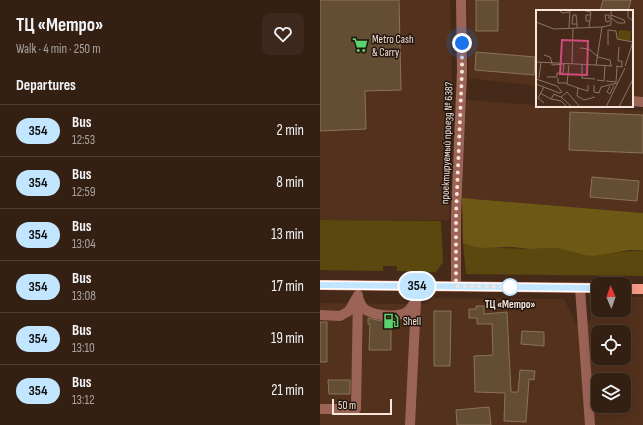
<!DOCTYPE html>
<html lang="en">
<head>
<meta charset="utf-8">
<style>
	body { margin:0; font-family:"Sofia Sans Condensed",sans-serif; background:#3c281c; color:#f1f3f6; height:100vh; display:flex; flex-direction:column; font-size:15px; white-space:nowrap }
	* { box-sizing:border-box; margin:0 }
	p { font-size:13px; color:#a9a3a0 }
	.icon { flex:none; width:22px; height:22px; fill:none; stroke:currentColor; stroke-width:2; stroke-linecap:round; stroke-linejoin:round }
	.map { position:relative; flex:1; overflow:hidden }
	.panel { display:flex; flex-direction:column; background:#342013; width:320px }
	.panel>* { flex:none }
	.badge { padding:0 8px; border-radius:13px; font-size:14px; line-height:26px }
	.needle { width:26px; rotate:358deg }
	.fabs { position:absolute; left:271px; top:277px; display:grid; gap:8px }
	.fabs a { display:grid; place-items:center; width:40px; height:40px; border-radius:8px; background:#342013; box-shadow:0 4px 16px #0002,0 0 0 1px #4e3e33; font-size:20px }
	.scale { position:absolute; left:12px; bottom:10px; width:60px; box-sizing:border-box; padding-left:4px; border:2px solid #f7e4da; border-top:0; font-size:11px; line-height:14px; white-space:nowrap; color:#f7e4da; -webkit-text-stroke:3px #23160f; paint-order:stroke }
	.you { position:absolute; width:20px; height:20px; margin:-10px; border:3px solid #fff; border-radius:50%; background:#1a73e8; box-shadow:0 0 0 6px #1a73e833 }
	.map>.badge { position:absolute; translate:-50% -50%; box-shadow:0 0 0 2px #fff }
	h2 { padding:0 16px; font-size:15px; line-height:36px }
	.round { display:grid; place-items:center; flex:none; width:42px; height:42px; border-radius:8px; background:#3c281c }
	.overview { display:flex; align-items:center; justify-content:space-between; height:68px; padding:0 16px }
	h1 { font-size:19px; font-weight:700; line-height:30px }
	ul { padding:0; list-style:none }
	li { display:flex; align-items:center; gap:12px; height:52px; padding:0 16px; border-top:1px solid #4e3e33 }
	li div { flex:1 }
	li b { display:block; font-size:15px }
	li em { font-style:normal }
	li .badge { min-width:44px; font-weight:700; text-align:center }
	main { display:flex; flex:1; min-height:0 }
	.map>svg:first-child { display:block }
	.built { fill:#53311c; fill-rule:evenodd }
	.green { fill:#5a480f }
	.forest { fill:#6d5815 }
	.building { fill:#644e33; stroke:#8a7357 }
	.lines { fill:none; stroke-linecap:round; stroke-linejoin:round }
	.minor { stroke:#9c6457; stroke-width:10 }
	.major { stroke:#f79c87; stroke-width:10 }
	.line-casing { stroke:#fff; stroke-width:9 }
	.line { stroke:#c2e6ff; stroke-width:6 }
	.walk { stroke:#f7e4da; stroke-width:4; stroke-dasharray:0 7.2 }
	.stop-dot { fill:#fff; stroke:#c2e6ff; stroke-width:2 }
	.labels { text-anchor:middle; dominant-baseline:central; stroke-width:3; stroke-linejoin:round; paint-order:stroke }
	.poi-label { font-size:11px; fill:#f7e4da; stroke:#23160f; text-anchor:start }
	.street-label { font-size:11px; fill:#f7e4da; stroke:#23160f }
	.stop-label { font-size:11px; font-weight:bold; fill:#f7e4da; stroke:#23160f }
	.inset-road { fill:none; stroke:#8c7466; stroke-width:1 }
	.view { fill:#cf4b7b; fill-opacity:0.15; stroke:#cf4b7b; stroke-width:2 }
	.inset-edge { fill:none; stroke:#f7e4da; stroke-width:2 }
</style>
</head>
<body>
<main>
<section class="panel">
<div class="overview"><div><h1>ТЦ «Метро»</h1><p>Walk · 4 min · 250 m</p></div><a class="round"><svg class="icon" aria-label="heart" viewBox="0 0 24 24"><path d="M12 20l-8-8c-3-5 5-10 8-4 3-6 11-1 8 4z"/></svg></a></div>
<h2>Departures</h2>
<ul>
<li><span class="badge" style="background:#c2e6ff;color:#111">354</span><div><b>Bus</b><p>12:53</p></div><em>2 min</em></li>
<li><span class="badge" style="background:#c2e6ff;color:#111">354</span><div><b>Bus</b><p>12:59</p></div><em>8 min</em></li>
<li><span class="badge" style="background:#c2e6ff;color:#111">354</span><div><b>Bus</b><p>13:04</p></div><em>13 min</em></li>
<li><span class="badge" style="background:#c2e6ff;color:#111">354</span><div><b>Bus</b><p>13:08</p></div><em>17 min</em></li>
<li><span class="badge" style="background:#c2e6ff;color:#111">354</span><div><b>Bus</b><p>13:10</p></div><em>19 min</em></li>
<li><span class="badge" style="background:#c2e6ff;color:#111">354</span><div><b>Bus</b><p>13:12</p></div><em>21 min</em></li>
</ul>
</section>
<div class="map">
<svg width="323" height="425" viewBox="0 0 323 425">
	<rect width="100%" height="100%" fill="#452a19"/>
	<path class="built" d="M 0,0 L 130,0 L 132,86 L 129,220 L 0,220 Z
		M 147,0 L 323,0 L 323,98 L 312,97 L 312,11 L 217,11 L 217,86 L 149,78 Z
		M 146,100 L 217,105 L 217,106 L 238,106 L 323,111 L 323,213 L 142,198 Z
		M 274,297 L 278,297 L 278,310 L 304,310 L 304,297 L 323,297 L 323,425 L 0,425 L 0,303 L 106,304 L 113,298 L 244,299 L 256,324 L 270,321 ZM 278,332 L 304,332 L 304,358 L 278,358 ZM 278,380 L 304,380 L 304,406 L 278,406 Z"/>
	<path class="green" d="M 0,220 L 121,221 L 123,262 L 116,272 L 77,271 L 77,266 L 63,266 L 63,271 L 0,270 Z
		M 143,243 L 154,247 L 210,249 L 237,248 L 264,255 L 323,250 L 323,276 L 146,274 Z"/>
	<path class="forest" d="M 142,198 L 323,213 L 323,250 L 310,250 L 273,256 L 264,255 L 237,248 L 210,249 L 192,247 L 164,248 L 154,247 L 143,243 Z"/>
	<path class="building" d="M 0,0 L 79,0 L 81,90 L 45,91 L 46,129 L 0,131 Z
		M 156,0 L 178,0 L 178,31 L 156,31 Z
		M 283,0 L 311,0 L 308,11 L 280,11 Z
		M 156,52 L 215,57 L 214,75 L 155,70 Z
		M 250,112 L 323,115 L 323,153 L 249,150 Z
		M 272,177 L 319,181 L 317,201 L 270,197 Z
		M 156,306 L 164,306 L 164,314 L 187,312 L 191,392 L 198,392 L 200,370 L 215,371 L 214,380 L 209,379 L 206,422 L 184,421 L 185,393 L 155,392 L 154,356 L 173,355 L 172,324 L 157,324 L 157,318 L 149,318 L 149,309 L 156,309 Z
		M 114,311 L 131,311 L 130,366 L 114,366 Z
		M 48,318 L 62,321 L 76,322 L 76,324 L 71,324 L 71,350 L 49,350 L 50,324 L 48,324 Z
		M 0,322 L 7,322 L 7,362 L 0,362 Z
		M 202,331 L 224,332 L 224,346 L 201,344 Z
		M 8,380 L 30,380 L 30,394 L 9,394 Z
		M 169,407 L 171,425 L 137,425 L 136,410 Z"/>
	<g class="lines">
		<path class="minor" d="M 312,101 L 323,102
			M 136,286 L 136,215 L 142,71 L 141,0
			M 260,288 L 270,425
			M 38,297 C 40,302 41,307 46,310 C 56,316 82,319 90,309 C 96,302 97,294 98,286
			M 0,315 L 20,316 L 29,311 L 37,297
			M 0,409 L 36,409 L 38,295
			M 90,425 L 96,301"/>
		<path class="major" d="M 0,285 L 278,288
			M 304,289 L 323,289"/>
	</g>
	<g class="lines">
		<defs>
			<path id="line" d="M 0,285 L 278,288"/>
		</defs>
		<use href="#line" class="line-casing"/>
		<use href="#line" class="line"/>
		<path class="walk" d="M 142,43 L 142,71 L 136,215 L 136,286 L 190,287"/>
	</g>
	<defs>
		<symbol id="supermarket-bare" viewBox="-9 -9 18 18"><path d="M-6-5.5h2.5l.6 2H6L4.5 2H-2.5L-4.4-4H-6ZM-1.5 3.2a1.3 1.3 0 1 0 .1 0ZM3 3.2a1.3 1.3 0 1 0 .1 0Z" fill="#5ad56e" stroke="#23160f" stroke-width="2.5" paint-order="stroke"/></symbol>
		<symbol id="fuel-bare" viewBox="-9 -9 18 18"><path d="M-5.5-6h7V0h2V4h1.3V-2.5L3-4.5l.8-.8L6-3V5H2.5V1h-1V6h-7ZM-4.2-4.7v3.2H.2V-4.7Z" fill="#5ad56e" stroke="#23160f" stroke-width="2.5" paint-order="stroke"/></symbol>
	</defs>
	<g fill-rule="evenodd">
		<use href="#supermarket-bare" x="29" y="34" width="22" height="22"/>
		<use href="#fuel-bare" x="60" y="310" width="22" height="22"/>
	</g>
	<circle class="stop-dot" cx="190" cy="287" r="8"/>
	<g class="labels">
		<g class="poi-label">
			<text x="52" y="39">Metro Cash<tspan x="52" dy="13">&amp; Carry</tspan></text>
			<text x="83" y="321">Shell</text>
		</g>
		<g class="street-label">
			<text transform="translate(127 143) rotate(-88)">проектируемый проезд № 6387</text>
		</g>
		<g class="stop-label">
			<text x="190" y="304">ТЦ «Метро»</text>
		</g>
	</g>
	<g transform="translate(216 10)">
		<rect width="97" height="97" fill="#452a19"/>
		<path d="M 83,20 L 95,21 L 94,31 L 81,29 Z" fill="#5a480f"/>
		<path class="inset-road" d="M 23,0 L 26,3 L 34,2M 46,0 L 55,2 L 53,17M 92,0 L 92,7 L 97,11M 75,5 L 88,10 L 89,13 L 82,13 L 75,8M 73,9 L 73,5 L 69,5 L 70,12 L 74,11M 53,11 L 50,11 L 50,5 L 54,5M 0,12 L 18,19 L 66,17M 41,14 L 36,14 L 37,5 L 40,5 L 41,14 L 41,18M 33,18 L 34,0M 72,35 L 72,20 L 80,21 L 81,29 L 97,32M 44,38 L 53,39 L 62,47 L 74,50 L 75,56M 8,45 L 14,47 L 16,53M 0,52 L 60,55 L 66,17 L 75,15 L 75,0M 36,54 L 37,18M 46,54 L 46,68 L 59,69M 33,55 L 31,74 L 42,78 L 41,86 L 48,90 L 59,87M 60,55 L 76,56M 80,56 L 86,57 L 86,51 L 82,51 L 83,37M 89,56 L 97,32M 11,67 L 21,67 L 21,63 L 27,63 L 28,54 L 16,55 L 16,53M 3,68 L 5,52M 22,68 L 22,73 L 31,73M 0,69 L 21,76 L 26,82 L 23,83 L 0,74M 61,70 L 68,71 L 69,55M 70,71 L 80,72 L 81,57M 58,75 L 58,82 L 63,83 L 65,77 L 81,73M 74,76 L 71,82 L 74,84 L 78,75M 8,77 L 2,88 L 8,93M 42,78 L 52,81 L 52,75M 4,83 L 15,89 L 18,84M 17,84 L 25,87 L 31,82 L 44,97M 25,87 L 36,97M 15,89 L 25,91 L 31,97M 70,97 L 89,58M 83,97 L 97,69"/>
		<path class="view" d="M 26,30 L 52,31 L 51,65 L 24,64 Z"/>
		<rect width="97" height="97" class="inset-edge"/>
	</g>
</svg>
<div class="fabs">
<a><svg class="needle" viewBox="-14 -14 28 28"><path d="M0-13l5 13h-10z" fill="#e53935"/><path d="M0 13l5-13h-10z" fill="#a9a3a0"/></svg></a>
<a><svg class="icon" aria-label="locate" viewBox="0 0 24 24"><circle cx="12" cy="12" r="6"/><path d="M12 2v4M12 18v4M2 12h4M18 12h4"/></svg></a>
<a><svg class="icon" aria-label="layers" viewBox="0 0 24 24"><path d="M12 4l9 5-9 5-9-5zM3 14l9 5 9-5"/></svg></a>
</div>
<div class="scale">50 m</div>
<div class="you" style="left:142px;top:43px"></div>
<b class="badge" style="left:97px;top:286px;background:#c2e6ff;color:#111">354</b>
</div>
</main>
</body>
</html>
